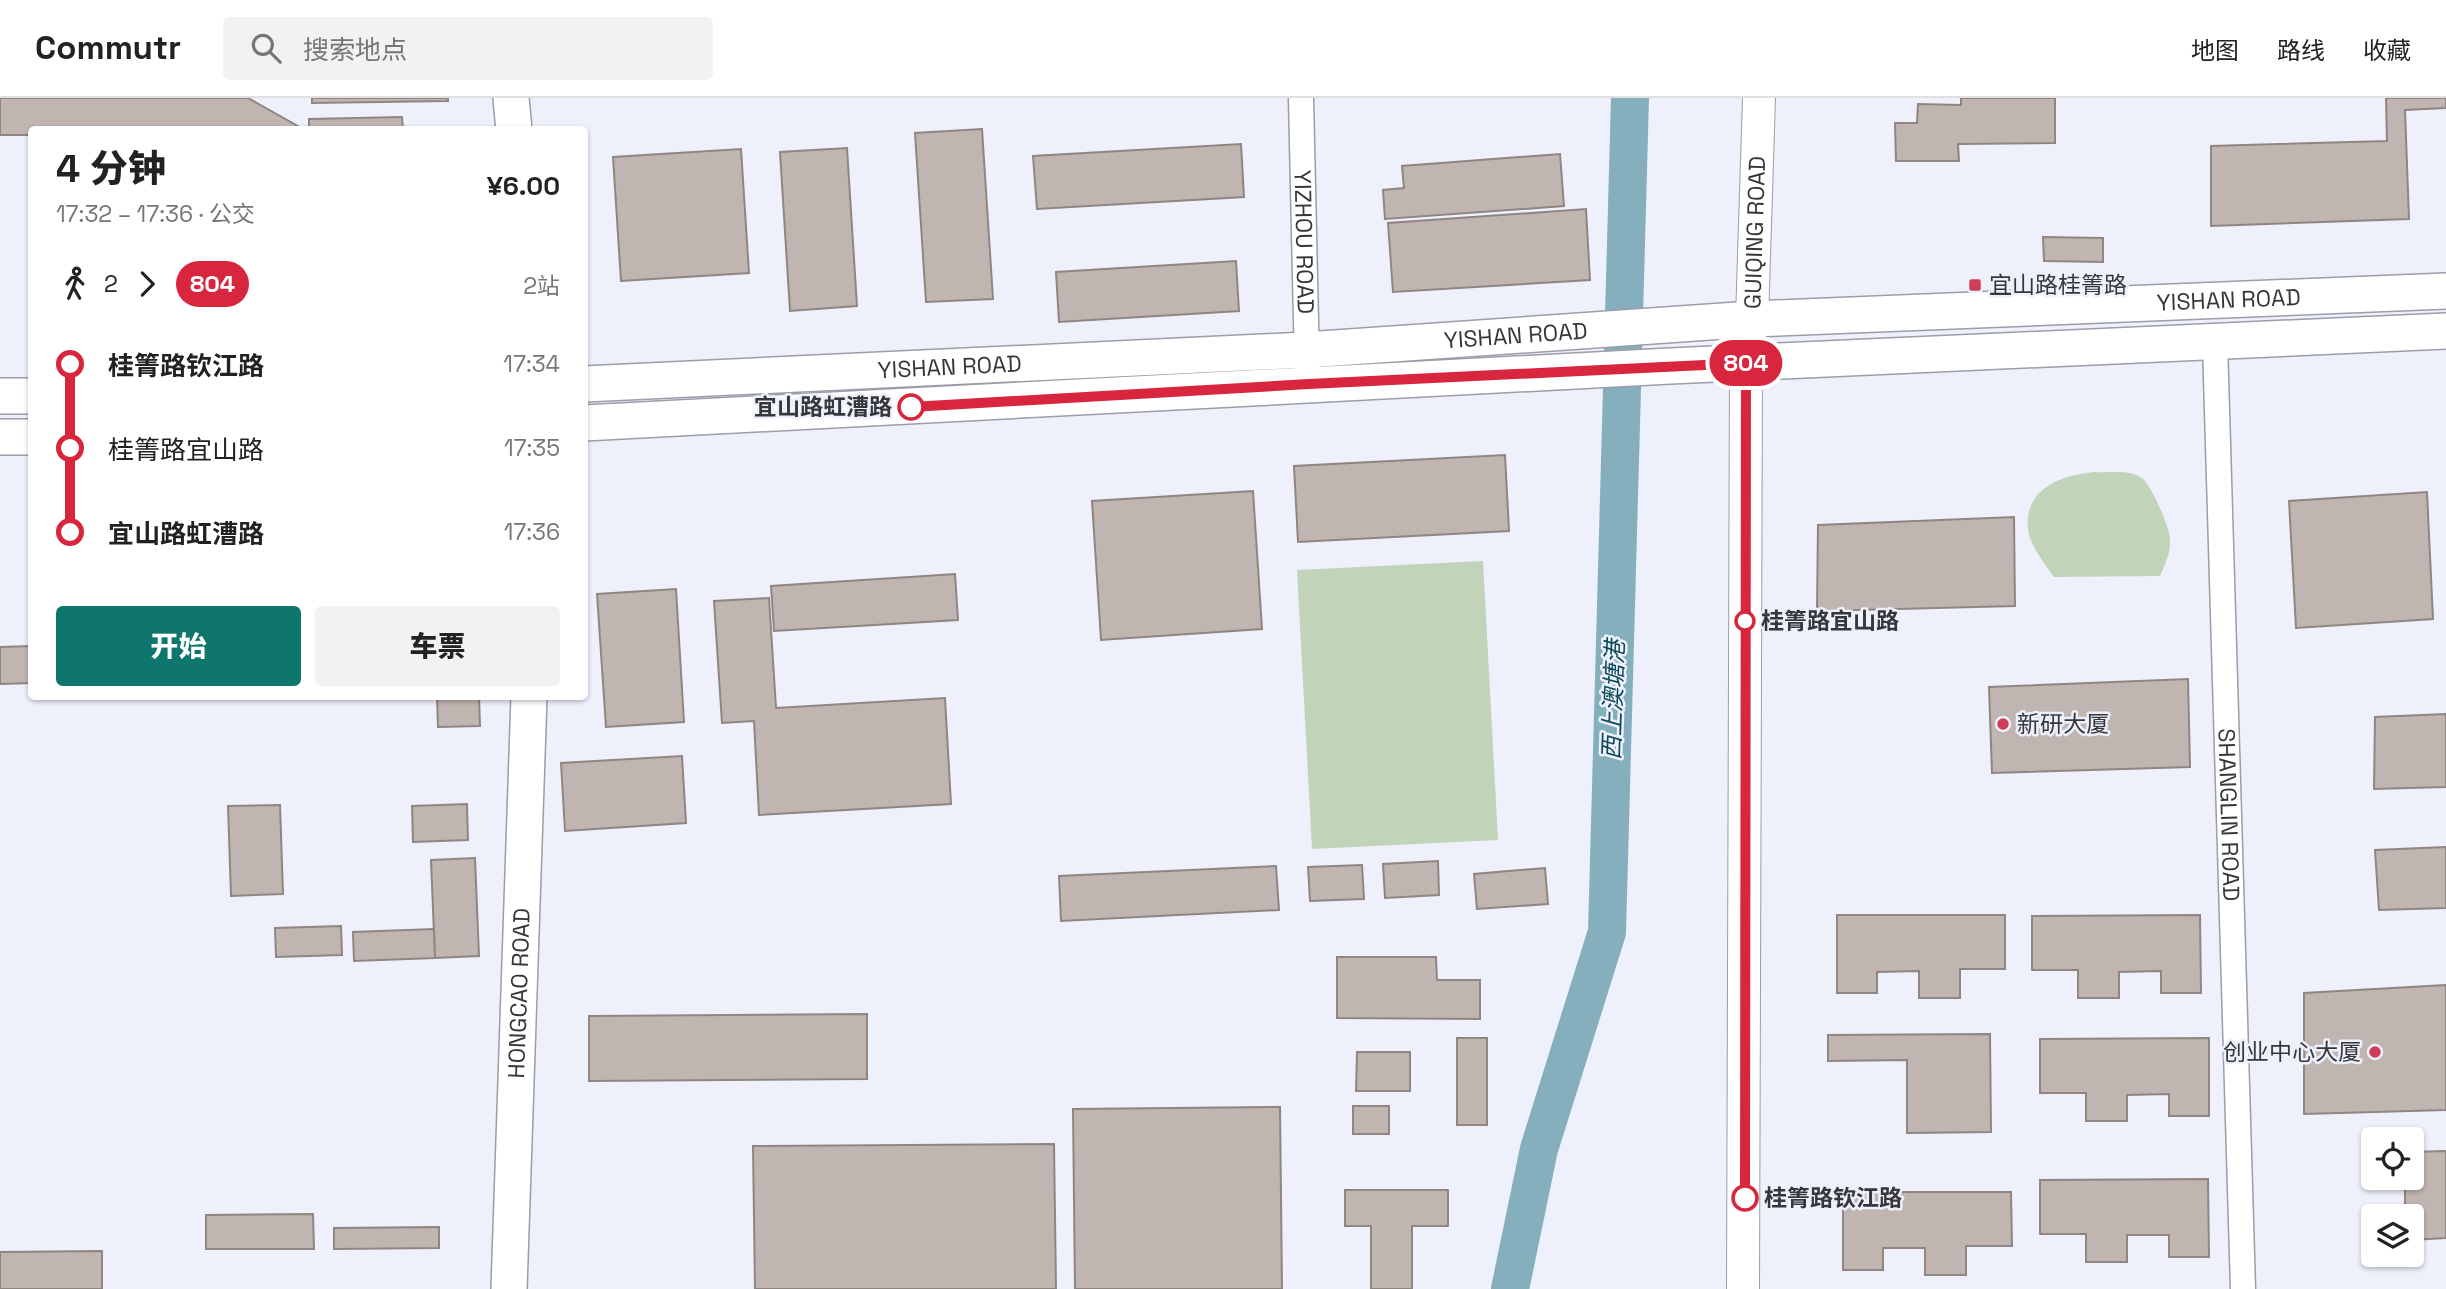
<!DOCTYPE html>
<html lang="zh">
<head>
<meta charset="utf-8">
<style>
	body { margin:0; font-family:"Space Grotesk","Noto Sans SC",sans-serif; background:#f2f2f2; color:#222; height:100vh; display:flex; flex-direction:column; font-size:26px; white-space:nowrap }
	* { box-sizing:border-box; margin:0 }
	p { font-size:23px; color:#767676 }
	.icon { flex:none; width:38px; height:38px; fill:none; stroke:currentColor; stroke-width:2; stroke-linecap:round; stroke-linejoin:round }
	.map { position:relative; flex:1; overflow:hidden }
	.sheet { position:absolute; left:28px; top:28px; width:560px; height:574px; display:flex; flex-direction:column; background:#fff; border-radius:7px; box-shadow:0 2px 5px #0004 }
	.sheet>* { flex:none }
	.badge { padding:0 14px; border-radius:23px; font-size:24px; line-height:46px }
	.controls { position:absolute; left:2361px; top:1029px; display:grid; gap:14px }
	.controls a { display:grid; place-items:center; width:63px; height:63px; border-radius:7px; background:#fff; box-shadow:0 2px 5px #0004; font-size:35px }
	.map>.badge { position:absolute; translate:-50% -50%; box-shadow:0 0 0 4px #fff }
	.legs { display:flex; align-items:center; gap:10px; height:77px; padding:0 28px; font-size:23px }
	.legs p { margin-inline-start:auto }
	.head { display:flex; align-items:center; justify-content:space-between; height:119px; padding:0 28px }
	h1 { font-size:38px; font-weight:800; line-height:52px }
	.cta { display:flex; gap:14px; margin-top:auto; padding:14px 28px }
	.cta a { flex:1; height:80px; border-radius:7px; background:#0f766e; color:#fff; font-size:28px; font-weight:800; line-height:80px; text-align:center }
	.cta a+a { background:#f2f2f2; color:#222 }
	ul { padding:0 28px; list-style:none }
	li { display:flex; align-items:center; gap:24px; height:84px; font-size:26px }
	li i { display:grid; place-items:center; width:10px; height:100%; margin:0 9px; background:currentColor }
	li i::after { content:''; width:18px; height:18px; margin:-9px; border:5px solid; border-radius:50%; background:#fff }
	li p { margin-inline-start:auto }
	li:first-child i { background:linear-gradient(#0000 50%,currentColor 0) }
	li:last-child i { background:linear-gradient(currentColor 50%,#0000 0) }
	header { display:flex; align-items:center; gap:42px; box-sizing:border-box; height:98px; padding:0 35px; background:#fff; border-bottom:2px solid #e0e0e0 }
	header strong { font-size:33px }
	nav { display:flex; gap:38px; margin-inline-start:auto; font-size:24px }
	.search { width:490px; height:63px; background:#f2f2f2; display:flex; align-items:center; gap:18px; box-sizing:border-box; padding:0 24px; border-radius:7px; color:#767676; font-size:26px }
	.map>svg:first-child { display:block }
	.green { fill:#c1d3b8 }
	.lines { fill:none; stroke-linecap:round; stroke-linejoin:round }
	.river { stroke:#85afbd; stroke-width:38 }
	.building { fill:#c1b5b2; stroke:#908581; stroke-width:2 }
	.minor-casing { stroke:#9b9da7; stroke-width:27 }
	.tertiary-casing { stroke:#9b9da7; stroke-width:34 }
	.secondary-casing { stroke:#9b9da7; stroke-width:38 }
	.minor { stroke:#fff; stroke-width:24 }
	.tertiary { stroke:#fff; stroke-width:32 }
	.secondary { stroke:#fff; stroke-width:35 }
	.line-1-casing { stroke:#fff; stroke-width:16 }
	.line-1 { stroke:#d7263d; stroke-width:10 }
	.poi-dot { fill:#ce3e59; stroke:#eef0fb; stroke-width:2.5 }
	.stop-1-dot { fill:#fff; stroke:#d7263d; stroke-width:3.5 }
	.labels { text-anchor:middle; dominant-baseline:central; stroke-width:5; stroke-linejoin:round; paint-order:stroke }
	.street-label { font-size:23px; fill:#36373b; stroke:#eef0fb }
	.poi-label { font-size:23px; fill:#36373b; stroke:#eef0fb; text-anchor:start }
	.stop-label { font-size:23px; font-weight:bold; fill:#36373b; stroke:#eef0fb; text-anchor:start }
	.water-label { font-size:24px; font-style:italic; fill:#0c4958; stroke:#eef0fb }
</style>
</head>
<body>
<header>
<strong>Commutr</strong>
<div class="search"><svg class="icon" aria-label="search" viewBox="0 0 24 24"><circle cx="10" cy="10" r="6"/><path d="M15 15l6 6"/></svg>搜索地点</div>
<nav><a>地图</a><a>路线</a><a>收藏</a></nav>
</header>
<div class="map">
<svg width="2446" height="1191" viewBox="0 0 2446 1191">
	<rect width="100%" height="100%" fill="#eef0fb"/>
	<path class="green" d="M 2095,374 C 2108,375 2132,371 2143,381 C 2152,389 2170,430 2170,441 C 2171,455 2165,466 2160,478 L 2054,479 C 2045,466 2030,448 2028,431 C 2024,390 2062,377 2095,374 Z
		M 1483,463 L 1498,742 L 1312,751 L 1297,472 Z"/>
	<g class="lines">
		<path class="river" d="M 1510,1191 L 1539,1051 L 1607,834 L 1630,0"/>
	</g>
	<path class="building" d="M 0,0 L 248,0 L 303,31 L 32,32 L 32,37 L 0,37 Z
		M 312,0 L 448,0 L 448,3 L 312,5 Z
		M 1961,0 L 2055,0 L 2055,45 L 1958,46 L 1959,63 L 1896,63 L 1895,25 L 1917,25 L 1918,6 L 1961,7 Z
		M 2386,0 L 2446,0 L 2446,10 L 2405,12 L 2409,121 L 2211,128 L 2211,48 L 2387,43 Z
		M 402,19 L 403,32 L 309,32 L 309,21 Z
		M 982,31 L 993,201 L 926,204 L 915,35 Z
		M 1241,46 L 1244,99 L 1037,111 L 1033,58 Z
		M 847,50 L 857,208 L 790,213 L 780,54 Z
		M 741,51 L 749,175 L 621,183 L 613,59 Z
		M 1560,56 L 1564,108 L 1385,121 L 1383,92 L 1404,90 L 1402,68 Z
		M 1586,111 L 1590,182 L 1393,194 L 1388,125 Z
		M 2043,139 L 2103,140 L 2103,164 L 2044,163 Z
		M 1236,163 L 1239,213 L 1059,224 L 1056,174 Z
		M 1505,357 L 1509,433 L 1298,444 L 1294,368 Z
		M 1253,393 L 1262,531 L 1101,542 L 1092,403 Z
		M 2427,394 L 2433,521 L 2296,530 L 2289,403 Z
		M 2014,419 L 2015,508 L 1817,513 L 1818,427 Z
		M 955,476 L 958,522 L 774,533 L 771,488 Z
		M 676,491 L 684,624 L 606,629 L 597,496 Z
		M 769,500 L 776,610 L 945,600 L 951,706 L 759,717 L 754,623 L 722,625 L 714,503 Z
		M 32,548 L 32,585 L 0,586 L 0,549 Z
		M 2188,581 L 2190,669 L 1992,675 L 1989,589 Z
		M 437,598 L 479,598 L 480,628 L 438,629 Z
		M 2446,616 L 2446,689 L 2374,691 L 2375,619 Z
		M 682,658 L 686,725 L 565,733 L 561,665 Z
		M 467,706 L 468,742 L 413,744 L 412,708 Z
		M 280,707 L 283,796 L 231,798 L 228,708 Z
		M 2446,749 L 2446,810 L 2379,812 L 2375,752 Z
		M 475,760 L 479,858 L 435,860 L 431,762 Z
		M 1438,763 L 1439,797 L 1385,800 L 1383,766 Z
		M 1362,767 L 1364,801 L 1310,803 L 1308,769 Z
		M 1276,768 L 1279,812 L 1061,823 L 1059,778 Z
		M 1545,770 L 1548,806 L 1477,811 L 1474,776 Z
		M 1837,817 L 2005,817 L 2005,871 L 1960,871 L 1960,900 L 1919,900 L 1919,873 L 1877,874 L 1877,895 L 1837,895 Z
		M 2200,817 L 2201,895 L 2161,895 L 2161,873 L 2119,874 L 2119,900 L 2078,900 L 2078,872 L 2032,872 L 2032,818 Z
		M 341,828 L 342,857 L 276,859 L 275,830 Z
		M 434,831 L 435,860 L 354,863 L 353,834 Z
		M 1337,859 L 1436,859 L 1437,882 L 1480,882 L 1480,921 L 1337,920 Z
		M 2446,887 L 2446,1012 L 2304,1016 L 2304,895 Z
		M 867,916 L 867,981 L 589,983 L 589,918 Z
		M 1990,936 L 1991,1034 L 1907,1035 L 1907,962 L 1828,963 L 1828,937 Z
		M 1457,940 L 1487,940 L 1487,1027 L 1457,1027 Z
		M 2209,940 L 2209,1018 L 2169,1018 L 2169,996 L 2127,997 L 2127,1023 L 2086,1023 L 2086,995 L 2040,995 L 2040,941 Z
		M 1357,954 L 1410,954 L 1410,993 L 1356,993 Z
		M 1353,1008 L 1389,1008 L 1389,1036 L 1353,1036 Z
		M 1280,1009 L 1282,1191 L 1075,1191 L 1073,1011 Z
		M 1054,1046 L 1056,1191 L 755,1191 L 753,1048 Z
		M 2446,1053 L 2446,1140 L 2412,1142 L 2412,1118 L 2405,1118 L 2405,1080 L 2412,1080 L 2412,1054 Z
		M 2208,1081 L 2209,1159 L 2169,1159 L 2169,1137 L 2127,1137 L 2127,1164 L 2086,1164 L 2086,1136 L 2040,1136 L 2040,1082 Z
		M 1345,1092 L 1448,1092 L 1448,1128 L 1412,1128 L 1412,1191 L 1371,1191 L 1371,1128 L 1345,1128 Z
		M 1843,1094 L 2011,1094 L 2012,1148 L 1966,1148 L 1966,1177 L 1925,1177 L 1925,1150 L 1883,1150 L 1883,1172 L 1843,1172 Z
		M 313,1116 L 314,1151 L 206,1151 L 206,1117 Z
		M 439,1129 L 439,1150 L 334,1151 L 334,1130 Z
		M 102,1153 L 102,1191 L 0,1191 L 0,1154 Z"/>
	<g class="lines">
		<defs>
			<g id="minor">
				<path id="s1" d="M 1301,0 L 1307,268"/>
				<path id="s2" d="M 2215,245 L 2243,1191"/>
			</g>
			<g id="tertiary">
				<path id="s3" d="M 1743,1191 L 1746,265 L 1752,221 L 1759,0"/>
			</g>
			<g id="secondary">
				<path d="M 511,0 L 514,32"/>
				<path id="s4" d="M 584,286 L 1306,252 L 1752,221 L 2446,193"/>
				<path d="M 0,298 L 32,298"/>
				<path d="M 584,325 L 1670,268 L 2446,233"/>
				<path d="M 0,339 L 32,339"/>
				<path id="s5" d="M 509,1191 L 529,598"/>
			</g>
		</defs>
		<use href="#minor" class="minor-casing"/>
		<use href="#tertiary" class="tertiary-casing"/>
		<use href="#secondary" class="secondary-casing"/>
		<use href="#minor" class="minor"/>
		<use href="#tertiary" class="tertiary"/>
		<use href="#secondary" class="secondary"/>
	</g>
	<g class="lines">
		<defs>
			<path id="line-1" d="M 911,309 L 1309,286 L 1746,265 L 1745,1100"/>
		</defs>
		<use href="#line-1" class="line-1-casing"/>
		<use href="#line-1" class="line-1"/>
	</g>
	<g class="poi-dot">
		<rect x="1968" y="180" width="14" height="14" rx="3.5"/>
		<circle cx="2003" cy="626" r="7"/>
		<circle cx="2375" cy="954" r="7"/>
	</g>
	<g class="stop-1-dot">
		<circle cx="911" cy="309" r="12"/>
		<circle cx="1745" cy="523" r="9"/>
		<circle cx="1745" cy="1100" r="12"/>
	</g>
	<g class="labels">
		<g class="street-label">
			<text stroke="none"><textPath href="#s3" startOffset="1057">GUIQING ROAD</textPath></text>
			<text stroke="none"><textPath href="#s1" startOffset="144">YIZHOU ROAD</textPath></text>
			<text stroke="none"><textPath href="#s4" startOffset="1647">YISHAN ROAD</textPath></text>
			<text stroke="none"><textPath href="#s4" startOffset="933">YISHAN ROAD</textPath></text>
			<text stroke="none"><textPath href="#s4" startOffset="366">YISHAN ROAD</textPath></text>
			<text stroke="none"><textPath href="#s2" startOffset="472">SHANGLIN ROAD</textPath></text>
			<text stroke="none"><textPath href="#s5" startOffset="296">HONGCAO ROAD</textPath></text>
		</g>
		<g class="poi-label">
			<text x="1989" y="187">宜山路桂箐路</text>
			<text x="2017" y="626">新研大厦</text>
			<text x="2361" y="954" text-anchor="end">创业中心大厦</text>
		</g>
		<g class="stop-label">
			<text x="892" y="309" text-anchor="end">宜山路虹漕路</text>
			<text x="1761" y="523">桂箐路宜山路</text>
			<text x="1764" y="1100">桂箐路钦江路</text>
		</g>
		<g class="water-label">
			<text transform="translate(1613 602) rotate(-88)">西上澳塘港</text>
		</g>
	</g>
</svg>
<div class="controls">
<a><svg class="icon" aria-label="locate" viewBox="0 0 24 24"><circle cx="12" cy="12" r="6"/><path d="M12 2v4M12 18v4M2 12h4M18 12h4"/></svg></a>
<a><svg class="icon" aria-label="layers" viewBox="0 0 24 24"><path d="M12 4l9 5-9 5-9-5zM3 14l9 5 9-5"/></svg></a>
</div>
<b class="badge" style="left:1746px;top:265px;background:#d7263d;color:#fff">804</b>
<section class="sheet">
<div class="head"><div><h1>4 分钟</h1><p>17:32 – 17:36 · 公交</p></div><b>¥6.00</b></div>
<div class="legs"><svg class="icon" aria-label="walk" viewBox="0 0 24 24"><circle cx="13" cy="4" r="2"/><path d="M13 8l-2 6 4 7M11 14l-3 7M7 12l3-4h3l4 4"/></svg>2<svg class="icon" aria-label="forward" viewBox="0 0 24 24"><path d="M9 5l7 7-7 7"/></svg><b class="badge" style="background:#d7263d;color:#fff">804</b><p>2站</p></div>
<ul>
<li><i style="color:#d7263d"></i><b>桂箐路钦江路</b><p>17:34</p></li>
<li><i style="color:#d7263d"></i><span>桂箐路宜山路</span><p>17:35</p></li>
<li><i style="color:#d7263d"></i><b>宜山路虹漕路</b><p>17:36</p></li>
</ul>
<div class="cta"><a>开始</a><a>车票</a></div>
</section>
</div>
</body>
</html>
